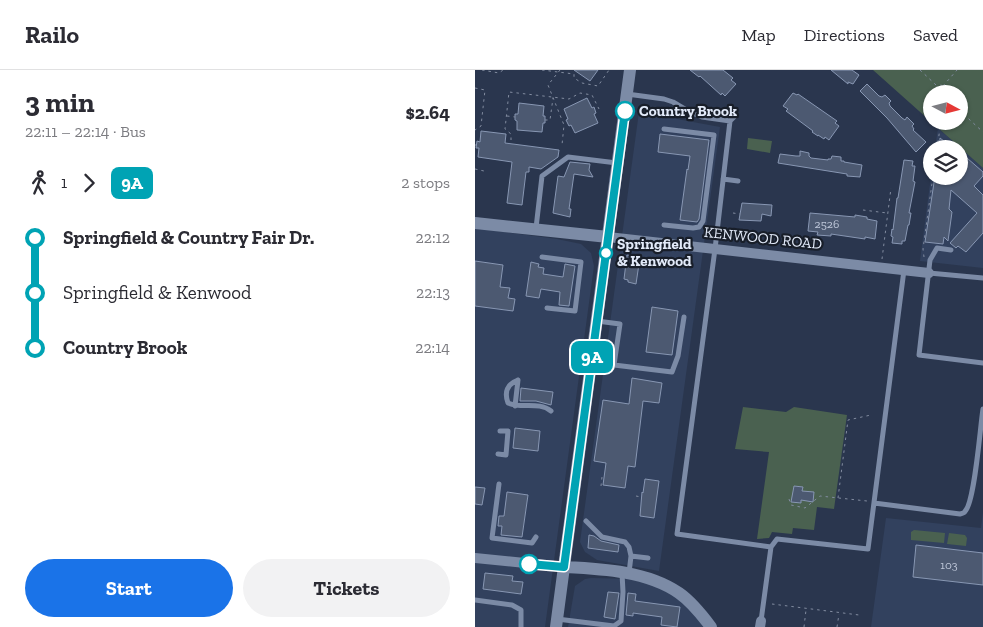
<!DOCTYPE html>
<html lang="en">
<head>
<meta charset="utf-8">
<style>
	body { margin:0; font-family:"Zilla Slab",serif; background:#f2f2f3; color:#2b2b33; height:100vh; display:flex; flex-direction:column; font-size:19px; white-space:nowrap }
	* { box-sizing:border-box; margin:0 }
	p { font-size:16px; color:#7c7c81 }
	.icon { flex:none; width:28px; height:28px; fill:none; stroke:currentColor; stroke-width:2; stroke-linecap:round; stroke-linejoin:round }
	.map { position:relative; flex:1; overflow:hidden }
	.panel { display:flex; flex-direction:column; background:#fff; width:475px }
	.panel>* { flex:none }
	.badge { padding:0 10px; border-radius:8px; font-size:18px; line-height:32px }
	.needle { width:32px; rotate:97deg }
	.tools { position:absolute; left:448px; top:15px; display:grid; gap:10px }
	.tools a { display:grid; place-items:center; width:45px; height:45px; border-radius:50%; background:#fff; box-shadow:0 1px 4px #0004; font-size:25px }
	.map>.badge { position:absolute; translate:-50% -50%; box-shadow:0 0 0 2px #fff }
	.legs { display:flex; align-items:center; gap:8px; height:55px; padding:0 25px; font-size:16px }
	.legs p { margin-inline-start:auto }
	.overview { display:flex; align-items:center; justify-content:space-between; height:85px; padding:0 25px }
	h1 { font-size:28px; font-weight:700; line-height:38px }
	.primary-button { display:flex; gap:10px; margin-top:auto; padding:10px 25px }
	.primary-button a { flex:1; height:58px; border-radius:30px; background:#1a73e8; color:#fff; font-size:20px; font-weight:700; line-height:58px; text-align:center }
	.primary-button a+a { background:#f2f2f3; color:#2b2b33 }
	ul { padding:0 25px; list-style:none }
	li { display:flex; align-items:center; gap:18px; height:55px; font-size:19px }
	li i { display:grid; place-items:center; width:8px; height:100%; margin:0 6px; background:currentColor }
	li i::after { content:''; width:12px; height:12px; margin:-6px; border:4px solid; border-radius:50%; background:#fff }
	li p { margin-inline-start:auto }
	li:first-child i { background:linear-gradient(#0000 50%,currentColor 0) }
	li:last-child i { background:linear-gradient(currentColor 50%,#0000 0) }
	header { display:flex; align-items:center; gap:30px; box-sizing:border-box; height:70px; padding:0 25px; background:#fff; border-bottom:1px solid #e1e1e2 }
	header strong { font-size:24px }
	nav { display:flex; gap:28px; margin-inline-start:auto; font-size:18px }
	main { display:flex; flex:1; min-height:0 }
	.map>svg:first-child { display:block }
	.built { fill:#32415e }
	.green { fill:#4a6150; fill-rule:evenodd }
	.building { fill:#4c5971; stroke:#8897b3 }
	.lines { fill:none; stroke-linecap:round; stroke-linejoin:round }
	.path { stroke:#828ca0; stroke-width:1; stroke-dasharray:2.5 4; stroke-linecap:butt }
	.lane { stroke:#7c8ba6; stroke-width:5 }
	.street { stroke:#7c8ba6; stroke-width:10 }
	.secondary { stroke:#7c8ba6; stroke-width:12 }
	.line-1-casing { stroke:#fff; stroke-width:11 }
	.line-1 { stroke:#00a3b4; stroke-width:8 }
	.stop-1-dot { fill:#fff; stroke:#00a3b4; stroke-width:2.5 }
	.labels { text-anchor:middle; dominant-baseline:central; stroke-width:4.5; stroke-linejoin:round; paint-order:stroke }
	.number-label { font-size:12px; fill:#bdc6d8 }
	.stop-label { font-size:15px; font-weight:bold; fill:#e3ebfa; stroke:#181e29; text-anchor:start }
	.street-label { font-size:15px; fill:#e3ebfa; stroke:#181e29 }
</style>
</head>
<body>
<header>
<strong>Railo</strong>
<nav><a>Map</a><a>Directions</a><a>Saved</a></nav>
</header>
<main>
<section class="panel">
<div class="overview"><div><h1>3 min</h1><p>22:11 – 22:14 · Bus</p></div><b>$2.64</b></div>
<div class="legs"><svg class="icon" aria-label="walk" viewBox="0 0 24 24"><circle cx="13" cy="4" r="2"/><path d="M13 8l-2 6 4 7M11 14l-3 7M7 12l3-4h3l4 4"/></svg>1<svg class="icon" aria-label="forward" viewBox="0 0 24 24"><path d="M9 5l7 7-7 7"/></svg><b class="badge" style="background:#00a3b4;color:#fff">9A</b><p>2 stops</p></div>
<ul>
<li><i style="color:#00a3b4"></i><b>Springfield &amp; Country Fair Dr.</b><p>22:12</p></li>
<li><i style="color:#00a3b4"></i><span>Springfield &amp; Kenwood</span><p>22:13</p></li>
<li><i style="color:#00a3b4"></i><b>Country Brook</b><p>22:14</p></li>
</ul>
<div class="primary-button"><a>Start</a><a>Tickets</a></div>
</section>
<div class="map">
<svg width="508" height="557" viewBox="0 0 508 557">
	<rect width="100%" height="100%" fill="#2a364e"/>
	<path class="built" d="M 164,42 L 245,57 L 184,501 L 122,490 L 110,482 L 105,472 Z
		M 463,58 L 508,98 L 508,198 L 445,191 L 456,106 L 484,106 L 484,79 L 460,79 Z
		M 0,158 L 82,169 L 106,174 L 116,183 L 119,196 L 70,557 L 0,557 Z
		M 508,442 L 508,557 L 396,557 L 411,448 L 506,458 Z
		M 116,508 L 161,509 L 183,516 L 208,531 L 231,557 L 93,557 L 100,516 L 110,509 Z"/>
	<path class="green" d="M 398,0 L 508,0 L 508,98 ZM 456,24 L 484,24 L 484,51 L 456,51 Z
		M 273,68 L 297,71 L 295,83 L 272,79 Z
		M 268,337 L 311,342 L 319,337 L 372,345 L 359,439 L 342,437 L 339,460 L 318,458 L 317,464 L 297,462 L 294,468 L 282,469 L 294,382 L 260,379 Z
		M 439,460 L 470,463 L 469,473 L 436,470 L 436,462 Z
		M 474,463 L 490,465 L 492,468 L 491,476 L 472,474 Z"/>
	<path class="building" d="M 99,0 L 123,0 L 115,11 Z
		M 215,0 L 248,0 L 258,8 L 256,10 L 261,14 L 250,26 L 247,23 L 246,25 L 225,6 L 224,7 Z
		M 356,0 L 377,0 L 384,5 L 378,14 L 373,12 L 373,14 Z
		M 392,14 L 404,26 L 407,27 L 410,25 L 416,31 L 414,33 L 415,36 L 427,48 L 430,50 L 432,47 L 439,54 L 437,56 L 439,59 L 438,60 L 451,72 L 441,82 L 412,48 L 385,21 Z
		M 318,23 L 322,25 L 323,24 L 362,51 L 360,53 L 364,56 L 354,70 L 350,67 L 349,69 L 343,65 L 343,66 L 337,62 L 338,61 L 311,41 L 313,39 L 308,36 Z
		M 112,28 L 117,38 L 119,37 L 121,43 L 119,44 L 123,53 L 100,63 L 96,55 L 94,56 L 91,50 L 93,49 L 89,39 Z
		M 44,33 L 69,36 L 68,46 L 70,46 L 70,53 L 68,53 L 67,62 L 42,60 L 42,51 L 40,50 L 40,44 L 43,44 Z
		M 6,61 L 31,64 L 30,73 L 84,80 L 83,87 L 66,99 L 54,97 L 54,102 L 51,102 L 47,135 L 32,133 L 37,92 L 3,87 L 4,78 L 1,78 L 2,71 L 5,72 Z
		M 185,64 L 234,70 L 224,149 L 222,152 L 205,150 L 212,99 L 213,100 L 215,86 L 183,82 Z
		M 465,68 L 479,79 L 464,79 Z
		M 325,81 L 334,83 L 334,86 L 336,88 L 353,90 L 353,89 L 356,89 L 357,86 L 366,87 L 366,91 L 369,91 L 369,92 L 387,95 L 385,107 L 372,106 L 372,104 L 303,93 L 305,84 L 321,86 L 325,86 Z
		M 484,81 L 508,102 L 508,106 L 499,116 L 508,125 L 508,163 L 491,182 L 483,176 L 481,178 L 475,173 L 502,143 L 476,120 L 474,139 L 477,142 L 473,171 L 469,167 L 468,174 L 450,172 L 460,106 L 484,106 Z
		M 429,90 L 438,91 L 437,96 L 440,96 L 438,111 L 440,112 L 434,143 L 436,143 L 434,155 L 433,155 L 430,171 L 427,171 L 427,174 L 417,173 L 418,167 L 416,166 L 417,159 L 418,160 L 422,128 L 423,128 Z
		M 95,92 L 115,94 L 114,100 L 118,107 L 99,104 L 94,139 L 96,139 L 95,147 L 78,143 L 83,106 L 89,107 Z
		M 267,133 L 297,135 L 296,146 L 287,144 L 286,151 L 264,150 Z
		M 335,143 L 380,147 L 380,145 L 392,147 L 392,149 L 402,151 L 400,169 L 390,167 L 390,169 L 356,164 L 356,166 L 342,165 L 343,162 L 333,161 Z
		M 152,185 L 165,187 L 161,214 L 153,212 L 153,210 L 149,209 Z
		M 0,191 L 28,195 L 25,217 L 35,218 L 33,228 L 40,229 L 38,241 L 0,236 Z
		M 56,192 L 64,194 L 63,197 L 69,198 L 68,204 L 88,207 L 90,194 L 100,196 L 94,236 L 84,235 L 85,222 L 66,219 L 64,228 L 51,226 Z
		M 177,237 L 203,241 L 197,285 L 171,282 Z
		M 157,308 L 187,313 L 184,333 L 168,331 L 160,397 L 153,396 L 150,418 L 128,415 L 131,393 L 119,391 L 128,330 L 154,334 Z
		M 46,318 L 78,322 L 76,335 L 61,331 L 45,331 Z
		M 40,358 L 65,361 L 63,381 L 38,378 Z
		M 170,409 L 184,411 L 179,448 L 165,446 L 167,422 L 168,423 Z
		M 319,416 L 328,417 L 327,421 L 339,422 L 338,432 L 326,430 L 326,433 L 316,432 Z
		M 0,417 L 10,418 L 7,435 L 0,434 Z
		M 32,422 L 53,425 L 47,467 L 26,465 L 27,456 L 23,456 L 24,446 L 29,446 Z
		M 114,465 L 119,466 L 126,471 L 144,475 L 143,482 L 113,478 Z
		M 441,475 L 508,483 L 508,515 L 438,507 Z
		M 10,503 L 38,506 L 37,511 L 48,512 L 46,524 L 8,519 Z
		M 133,522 L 144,523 L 140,549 L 129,547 Z
		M 153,523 L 161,524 L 160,531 L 205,537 L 202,557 L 186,555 L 187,547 L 158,543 L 158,546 L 151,545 Z"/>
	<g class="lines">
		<path class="path" d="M 7,0 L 24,3 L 28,0
			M 67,0 L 99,4 L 99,8 L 107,13 L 123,16 L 134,0
			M 85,0 L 73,15 L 89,55 L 87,75
			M 445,0 L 461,15
			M461 19a4 4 0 1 1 8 0a4 4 0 1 1-8 0Z
			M 468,16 L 482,0
			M 0,18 L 10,20 L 6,56 L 0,60
			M 484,40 L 508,62
			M 32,46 L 40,47
			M 70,50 L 75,50 L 78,28
			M 36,70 L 36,64 L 30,59 L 34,22 L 94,29 L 105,23 L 117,25 L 124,39
			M 0,75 L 1,75
			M 462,79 L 466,51
			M 0,99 L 9,101
			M 388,140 L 412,143
			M 258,143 L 265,144
			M 449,187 L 448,179 L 458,106
			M 407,189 L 416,118
			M 126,416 L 127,407 L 129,407
			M 161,426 L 166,427
			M 363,428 L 373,350 L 396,345
			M 314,429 L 316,435 L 330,438 L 345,426 L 392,431
			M 297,534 L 384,545
			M 329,557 L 331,540
			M 362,557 L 364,544"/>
		<path class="lane" d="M 152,24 L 189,29 L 198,32 L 213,41 L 227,47 L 255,51 L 240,179 L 202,464 L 296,477 L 302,469 L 393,479 L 429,200
			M 255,51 L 261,45
			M 189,59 L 239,65 L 228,151 L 224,157 L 218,158 L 189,155
			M 248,109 L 263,111
			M 61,158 L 67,106 L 93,87 L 142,93
			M 476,180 L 462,178 L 455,190 L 444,285 L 508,293
			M 67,187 L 106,192 L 100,241 L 72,238
			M 454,203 L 508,208
			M 122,251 L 145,254 L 139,295 L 197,302 L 203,286 L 209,247
			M 119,278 L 141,281
			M 117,292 L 139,295
			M 43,310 C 32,314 29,322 33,333 C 46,339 64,331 76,341
			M 40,336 L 43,310
			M 23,384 L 31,385 L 33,361 L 25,361
			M 24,414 L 17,468 L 57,473 L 61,467
			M 399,433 L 485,444 C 489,443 489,443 491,440 C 500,428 505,358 508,339
			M 111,451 L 127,467 L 150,472 L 154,477 L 156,486 L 154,503
			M 156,486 L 173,488
			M 0,530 L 37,535 L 46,540 L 46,557
			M 82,549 L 139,556 L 146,551 L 148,522 L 147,503
			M 286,551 L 296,477"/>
		<path class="street" d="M 133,167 L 454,203
			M 0,488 L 89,497
			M 285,557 L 286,551"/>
		<path class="secondary" d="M 0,153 L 133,167
			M 89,497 C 128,499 172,501 204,523 C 217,532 227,545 236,557
			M 81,557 L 155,0"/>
	</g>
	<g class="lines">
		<defs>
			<path id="line-1" d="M 54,494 L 89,497 L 150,41"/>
		</defs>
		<use href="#line-1" class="line-1-casing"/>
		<use href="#line-1" class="line-1"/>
	</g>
	<g class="stop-1-dot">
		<circle cx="150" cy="41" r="9"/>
		<circle cx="131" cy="183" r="6"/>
		<circle cx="54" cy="494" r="9"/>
	</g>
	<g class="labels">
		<g class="number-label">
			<text x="352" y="154">2526</text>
			<text x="474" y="495">103</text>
		</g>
		<g class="stop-label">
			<text x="164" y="41">Country Brook</text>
			<text x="142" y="174">Springfield<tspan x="142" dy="17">&amp; Kenwood</tspan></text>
		</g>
		<g class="street-label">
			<text transform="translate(288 168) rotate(6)">KENWOOD ROAD</text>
		</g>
	</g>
</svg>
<div class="tools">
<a><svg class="needle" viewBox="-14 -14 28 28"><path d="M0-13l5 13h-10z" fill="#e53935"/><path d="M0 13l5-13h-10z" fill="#7c7c81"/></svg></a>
<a><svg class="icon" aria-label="layers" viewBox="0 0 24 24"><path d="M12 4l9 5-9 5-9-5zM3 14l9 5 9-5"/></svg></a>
</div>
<b class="badge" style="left:117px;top:287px;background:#00a3b4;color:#fff">9A</b>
</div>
</main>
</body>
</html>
